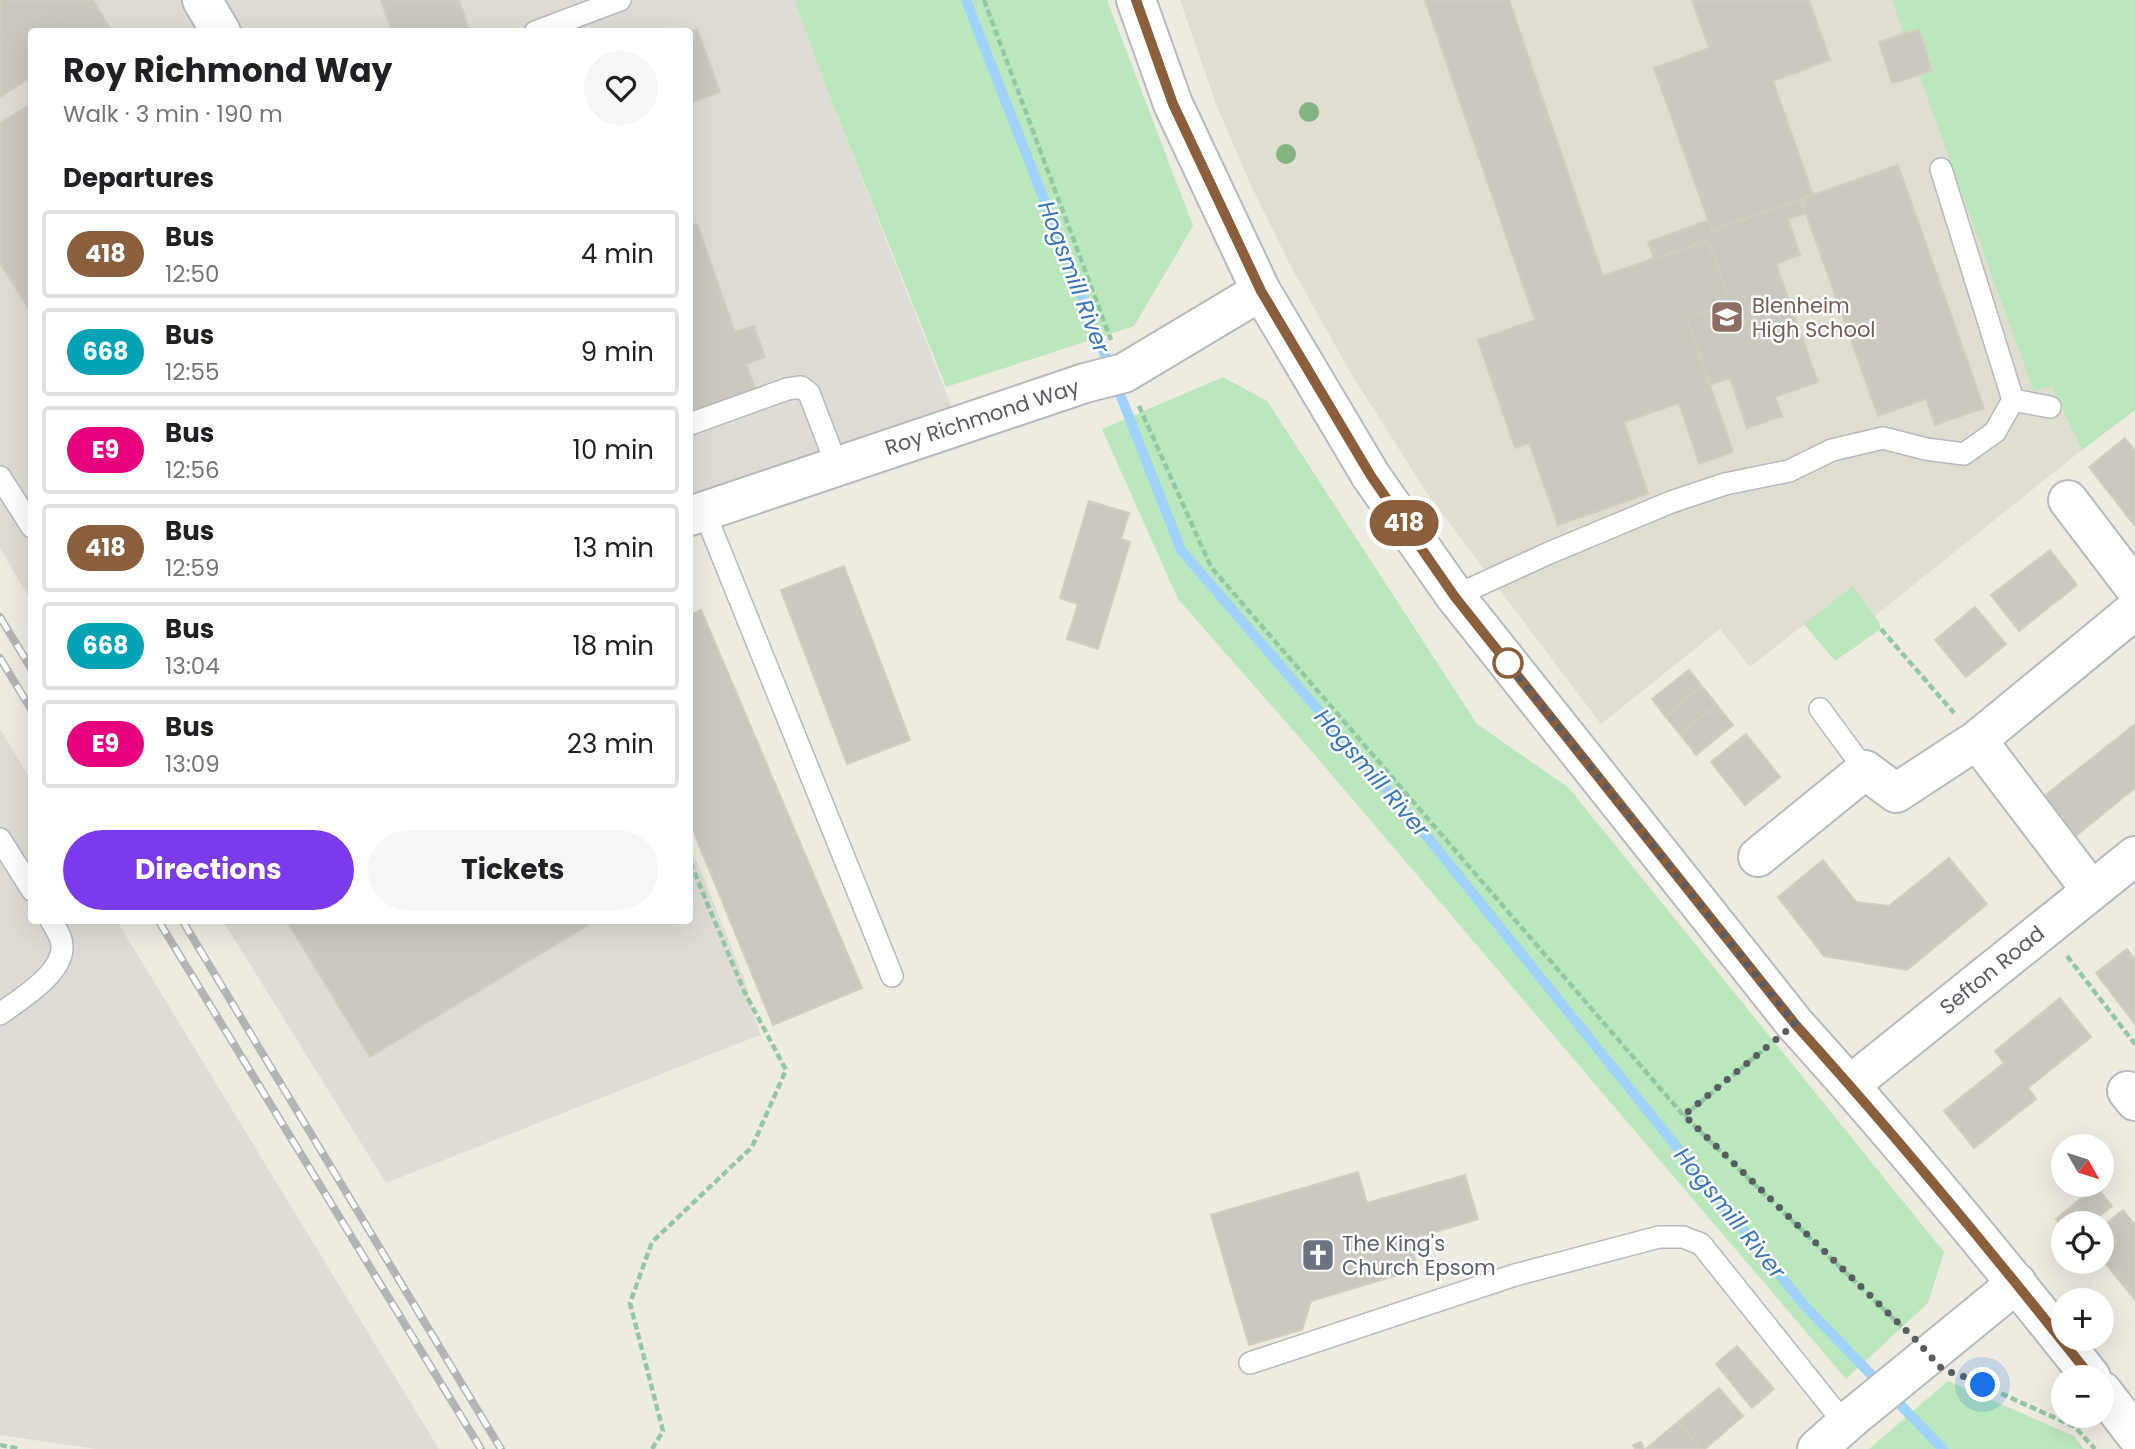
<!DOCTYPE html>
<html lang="en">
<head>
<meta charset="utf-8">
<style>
	body { margin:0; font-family:Poppins,sans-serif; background:#f6f6f6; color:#202124; height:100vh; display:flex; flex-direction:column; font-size:26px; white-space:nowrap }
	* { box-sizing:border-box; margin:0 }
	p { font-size:23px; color:#757577 }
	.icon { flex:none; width:38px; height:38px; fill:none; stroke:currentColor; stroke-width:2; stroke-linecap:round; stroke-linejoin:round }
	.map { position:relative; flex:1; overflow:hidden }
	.sheet { position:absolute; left:28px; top:28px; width:665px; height:896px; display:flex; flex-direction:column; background:#fff; border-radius:7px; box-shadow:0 7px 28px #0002 }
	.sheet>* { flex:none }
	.badge { padding:0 14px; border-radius:23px; font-size:24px; line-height:46px }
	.needle { width:46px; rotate:129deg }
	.controls { position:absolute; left:2051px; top:1134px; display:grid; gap:14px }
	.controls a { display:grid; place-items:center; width:63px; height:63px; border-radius:50%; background:#fff; box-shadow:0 7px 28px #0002; font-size:35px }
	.you { position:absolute; width:35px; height:35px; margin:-18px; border:5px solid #fff; border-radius:50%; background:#1a73e8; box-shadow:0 0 0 10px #1a73e833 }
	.map>.badge { position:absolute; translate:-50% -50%; box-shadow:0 0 0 4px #fff }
	h2 { padding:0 35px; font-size:26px; line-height:63px }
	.round { display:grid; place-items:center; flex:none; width:74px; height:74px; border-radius:37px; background:#f6f6f6 }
	.summary { display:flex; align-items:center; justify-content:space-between; height:119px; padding:0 35px }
	h1 { font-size:33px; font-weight:700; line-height:52px }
	.action { display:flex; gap:14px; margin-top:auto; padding:14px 35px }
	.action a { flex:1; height:80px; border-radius:42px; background:#7c3aed; color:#fff; font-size:28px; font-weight:700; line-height:80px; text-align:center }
	.action a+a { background:#f6f6f6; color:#202124 }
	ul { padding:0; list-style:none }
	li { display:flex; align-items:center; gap:21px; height:88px; margin:0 14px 10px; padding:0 21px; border:4px solid #e0e0e0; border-radius:7px }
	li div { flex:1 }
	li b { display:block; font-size:26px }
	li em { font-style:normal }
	li .badge { min-width:77px; font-weight:700; text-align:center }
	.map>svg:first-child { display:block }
	.industrial { fill:#dedcd5 }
	.education { fill:#e0ddd1 }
	.green { fill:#bbe7bc }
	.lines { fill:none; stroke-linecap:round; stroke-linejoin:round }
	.stream { stroke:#9fd2ff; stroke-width:10 }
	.building { fill:#cbc8c0; stroke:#d3cdbf; stroke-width:2 }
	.lane-casing { stroke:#b6b9be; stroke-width:24 }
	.street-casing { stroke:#b6b9be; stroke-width:42 }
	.secondary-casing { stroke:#b6bac1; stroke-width:42 }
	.path { stroke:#93c8a4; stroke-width:4.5; stroke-dasharray:7 3.5; stroke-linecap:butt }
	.lane { stroke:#fff; stroke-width:21 }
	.street { stroke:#fff; stroke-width:38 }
	.secondary { stroke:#fff; stroke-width:38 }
	.rail-casing { stroke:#b3b4b4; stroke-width:8 }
	.rail { stroke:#fff; stroke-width:5; stroke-dasharray:16; stroke-linecap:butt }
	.tree { fill:#84b382 }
	.line-casing { stroke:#fff; stroke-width:16 }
	.line { stroke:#8b5e3c; stroke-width:10 }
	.walk { stroke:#595d63; stroke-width:7; stroke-dasharray:0 12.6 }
	.stop-dot { fill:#fff; stroke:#8b5e3c; stroke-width:3.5 }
	.labels { text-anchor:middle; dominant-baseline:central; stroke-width:5; stroke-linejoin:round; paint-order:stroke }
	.education-label { font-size:21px; fill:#785e54; stroke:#fff; text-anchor:start }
	.street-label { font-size:21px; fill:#595d63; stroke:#fff }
	.worship-label { font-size:21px; fill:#5b616d; stroke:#fff; text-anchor:start }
	.water-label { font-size:23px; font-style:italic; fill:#3876c1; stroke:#fff }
</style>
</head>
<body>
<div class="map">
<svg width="2135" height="1449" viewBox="0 0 2135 1449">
	<rect width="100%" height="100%" fill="#eeebe1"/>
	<path class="industrial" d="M 0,0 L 794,0 L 826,87 L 962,433 L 690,527 L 690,32 L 32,32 L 31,601 L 0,548 Z
		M 0,729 L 31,780 L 32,920 L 117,921 L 439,1449 L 96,1449 L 0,1435 Z
		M 690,845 L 744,978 L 760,1035 L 386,1183 L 223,921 L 690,920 Z"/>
	<path class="education" d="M 1180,0 L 2135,0 L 2135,410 L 2082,450 L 1875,616 L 1853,586 L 1750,667 L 1720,629 L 1601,724 L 1426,492 L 1349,370 L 1289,263 L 1249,181 L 1216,104 Z"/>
	<path class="green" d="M 794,0 L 1107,0 L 1193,226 L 1134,326 L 946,387 L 826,87 Z
		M 1892,0 L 2135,0 L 2135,410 L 2082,450 L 2052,386 L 2034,391 Z
		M 1223,377 L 1267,401 L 1477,724 L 1569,788 L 1944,1252 L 1928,1303 L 1846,1379 L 1314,754 L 1178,599 L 1102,429 Z
		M 1853,586 L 1879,622 L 1881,629 L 1835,661 L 1804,624 Z
		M 1948,1381 L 2074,1436 L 2084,1449 L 1869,1449 Z"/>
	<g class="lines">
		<path class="stream" d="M 966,0 L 1181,550 L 1429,839 L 1804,1305 L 1943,1449"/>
	</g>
	<path class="building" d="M 0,0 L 93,0 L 110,28 L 105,32 L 32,32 L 32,77 L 0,97 Z
		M 381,0 L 459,0 L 470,32 L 392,32 Z
		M 1425,0 L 1509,0 L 1603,276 L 1708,240 L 1730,304 L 1687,319 L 1733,452 L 1699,464 L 1679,403 L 1624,422 L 1648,494 L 1558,525 L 1529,443 L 1515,448 L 1478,340 L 1535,320 Z
		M 1692,0 L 1809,0 L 1830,60 L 1773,81 L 1813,195 L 1712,231 L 1654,68 L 1709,48 Z
		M 697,29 L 720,92 L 690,103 L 690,32 Z
		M 1919,29 L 1932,71 L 1892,83 L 1879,42 Z
		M 32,103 L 32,314 L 0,263 L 0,123 Z
		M 1898,165 L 1984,408 L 1935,425 L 1926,399 L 1878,416 L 1801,199 Z
		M 1801,199 L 1806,213 L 1788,219 L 1800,255 L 1776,264 L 1818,382 L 1775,397 L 1782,416 L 1747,428 L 1730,378 L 1710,385 L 1687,319 L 1730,304 L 1708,240 L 1654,259 L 1648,242 L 1709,220 L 1712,231 Z
		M 697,224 L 735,332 L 754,326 L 765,357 L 746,364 L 756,391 L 690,414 L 690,227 Z
		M 2125,438 L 2135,451 L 2135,526 L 2089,467 Z
		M 1089,501 L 1129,513 L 1121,539 L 1130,542 L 1098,649 L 1067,639 L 1078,604 L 1060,598 Z
		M 2050,550 L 2077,585 L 2019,631 L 1991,595 Z
		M 844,566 L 910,740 L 847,764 L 781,590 Z
		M 1975,607 L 2006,644 L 1966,677 L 1935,640 Z
		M 701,610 L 862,988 L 773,1025 L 690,823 L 690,615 Z
		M 1689,670 L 1702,686 L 1665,716 L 1652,699 Z
		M 1702,686 L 1717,705 L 1680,734 L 1665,716 Z
		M 1717,705 L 1733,725 L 1696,755 L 1680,734 Z
		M 2135,724 L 2135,788 L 2068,842 L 2037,802 Z
		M 1746,734 L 1780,777 L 1745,805 L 1711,762 Z
		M 1949,858 L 1987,904 L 1907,970 L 1824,956 L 1778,897 L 1823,860 L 1856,902 L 1889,906 Z
		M 286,920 L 596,920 L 370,1057 Z
		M 2127,949 L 2135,960 L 2135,1024 L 2096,973 Z
		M 2060,998 L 2091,1037 L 2028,1088 L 2036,1099 L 1974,1148 L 1944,1111 L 2004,1063 L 1995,1051 Z
		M 1358,1172 L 1367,1203 L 1465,1175 L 1478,1219 L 1409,1240 L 1418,1269 L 1311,1301 L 1302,1330 L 1249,1345 L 1211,1215 Z
		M 2096,1186 L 2112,1206 L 2091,1223 L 2063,1223 L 2063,1228 L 2056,1219 Z
		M 2123,1210 L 2135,1225 L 2135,1300 L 2102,1259 L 2102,1227 Z
		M 1737,1346 L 1774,1389 L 1752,1408 L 1716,1364 Z
		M 1719,1388 L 1743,1416 L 1705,1449 L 1701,1449 L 1678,1422 Z
		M 1678,1422 L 1701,1449 L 1648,1449 L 1647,1448 Z
		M 1641,1442 L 1644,1449 L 1635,1449 L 1633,1445 Z"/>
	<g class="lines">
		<defs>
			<path id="lane" d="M 535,32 L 620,0
				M 2013,400 L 2050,407
				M 690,424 L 787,389 L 801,387 L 809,393 L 837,466
				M 0,477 L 32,527
				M 704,511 L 892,976
				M 1455,596 L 1549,553 L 1671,502 L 1725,484 L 1789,471 L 1832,450 L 1883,438 L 1926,449 L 1964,454 L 1995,432 L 2013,400 L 1941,169
				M 1820,709 L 1865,770
				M 0,839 L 32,890
				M 0,1014 C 20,999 63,974 62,946 C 62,937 55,928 51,920
				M 1250,1363 L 1515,1275 L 1659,1237 L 1683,1237 L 1701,1244 L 1845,1424"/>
			<path id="street" d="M 202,0 L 221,32
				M 2068,500 L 2135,588
				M 690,516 L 1085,383 L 1124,373 L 1261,291
				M 1758,857 L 1865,770 L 1896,793 L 1977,740
				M 2091,890 L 1977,740 L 2135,610
				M 1850,1085 L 2135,856
				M 2127,1091 L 2135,1101
				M 1817,1449 L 1853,1417 L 2017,1283"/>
			<path id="secondary" d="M 1136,0 L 1173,104 L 1261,291 L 1371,476 L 1455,596 L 1795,1024 C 1898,1138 1996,1257 2091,1377
				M 2102,1391 L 2135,1434"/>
		</defs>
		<use href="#lane" class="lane-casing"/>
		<use href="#street" class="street-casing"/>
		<use href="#secondary" class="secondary-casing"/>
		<path class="path" d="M 984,0 L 1111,340
			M 1139,406 L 1211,567 L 1684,1116 L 1903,1328
			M 1881,629 L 1954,713
			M 2067,956 L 2135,1044
			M 1684,1116 L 1767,1047
			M 1963,1376 L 2075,1427 L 2095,1449
			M 0,1445 L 20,1449
			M 652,1449 L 663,1431 L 630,1303 L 652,1242 L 752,1147 L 786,1070 L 744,991 L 690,862"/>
		<use href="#lane" class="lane"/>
		<use href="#street" class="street"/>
		<use href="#secondary" class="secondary"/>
		<defs>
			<path id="rail" d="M 0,617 L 32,670
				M 0,658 L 32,711
				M 158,920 L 481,1449
				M 182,920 L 501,1449"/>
		</defs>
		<use href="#rail" class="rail-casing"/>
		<use href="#rail" class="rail"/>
	</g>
	<g class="tree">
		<circle cx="1309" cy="112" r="10"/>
		<circle cx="1286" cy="154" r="10"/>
	</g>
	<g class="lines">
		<defs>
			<path id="line" d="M 1136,0 L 1173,104 L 1261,291 L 1371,476 L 1455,597 L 1795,1024 C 1898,1138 1996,1257 2091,1377"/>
		</defs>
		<use href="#line" class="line-casing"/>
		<use href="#line" class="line"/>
		<path class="walk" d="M 1508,663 L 1506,661 L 1795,1024 L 1684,1115 L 1916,1340 L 1943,1370 L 1960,1375 L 1983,1385"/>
	</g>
	<defs>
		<symbol id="school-square" viewBox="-11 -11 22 22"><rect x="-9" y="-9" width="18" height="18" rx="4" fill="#8d6e63" stroke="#fff"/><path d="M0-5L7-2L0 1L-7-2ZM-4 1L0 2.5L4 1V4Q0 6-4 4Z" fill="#fff"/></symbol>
		<symbol id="church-square" viewBox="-11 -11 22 22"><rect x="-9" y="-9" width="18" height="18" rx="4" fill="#6b7280" stroke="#fff"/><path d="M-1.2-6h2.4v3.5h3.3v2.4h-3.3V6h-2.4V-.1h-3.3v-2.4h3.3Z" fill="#fff"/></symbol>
	</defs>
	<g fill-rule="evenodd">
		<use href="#school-square" x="1708" y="298" width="38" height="38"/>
		<use href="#church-square" x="1299" y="1236" width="38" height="38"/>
	</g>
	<circle class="stop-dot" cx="1508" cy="663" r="14"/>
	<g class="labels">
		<g class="education-label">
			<text x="1752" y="305">Blenheim<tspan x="1752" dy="24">High School</tspan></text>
		</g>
		<g class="street-label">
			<text transform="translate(982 417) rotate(-18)">Roy Richmond Way</text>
			<text transform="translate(1992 970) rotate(-39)">Sefton Road</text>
		</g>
		<g class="worship-label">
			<text x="1342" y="1243">The King's<tspan x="1342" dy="24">Church Epsom</tspan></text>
		</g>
		<g class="water-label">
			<text transform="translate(1074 277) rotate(69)">Hogsmill River</text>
			<text transform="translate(1372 773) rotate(49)">Hogsmill River</text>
			<text transform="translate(1730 1213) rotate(51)">Hogsmill River</text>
		</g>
	</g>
</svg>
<div class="controls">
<a><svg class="needle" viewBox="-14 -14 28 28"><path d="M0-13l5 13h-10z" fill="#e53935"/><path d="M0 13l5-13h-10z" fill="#757577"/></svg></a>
<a><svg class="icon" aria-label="locate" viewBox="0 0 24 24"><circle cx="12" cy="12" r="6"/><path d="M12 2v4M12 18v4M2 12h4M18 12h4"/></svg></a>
<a>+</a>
<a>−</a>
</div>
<div class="you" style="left:1983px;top:1385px"></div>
<b class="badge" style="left:1404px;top:523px;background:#8b5e3c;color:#fff">418</b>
<section class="sheet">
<div class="summary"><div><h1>Roy Richmond Way</h1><p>Walk · 3 min · 190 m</p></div><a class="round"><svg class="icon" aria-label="heart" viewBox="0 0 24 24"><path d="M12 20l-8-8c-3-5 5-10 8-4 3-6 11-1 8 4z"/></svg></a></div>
<h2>Departures</h2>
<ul>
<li><span class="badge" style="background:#8b5e3c;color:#fff">418</span><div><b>Bus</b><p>12:50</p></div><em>4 min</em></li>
<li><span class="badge" style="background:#00a3b4;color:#fff">668</span><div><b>Bus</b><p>12:55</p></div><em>9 min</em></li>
<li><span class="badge" style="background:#e6007e;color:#fff">E9</span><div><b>Bus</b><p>12:56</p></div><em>10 min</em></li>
<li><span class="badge" style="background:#8b5e3c;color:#fff">418</span><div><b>Bus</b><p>12:59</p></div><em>13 min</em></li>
<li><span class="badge" style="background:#00a3b4;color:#fff">668</span><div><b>Bus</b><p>13:04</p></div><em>18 min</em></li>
<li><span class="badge" style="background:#e6007e;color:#fff">E9</span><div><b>Bus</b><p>13:09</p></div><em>23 min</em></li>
</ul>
<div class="action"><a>Directions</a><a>Tickets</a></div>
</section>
</div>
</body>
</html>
